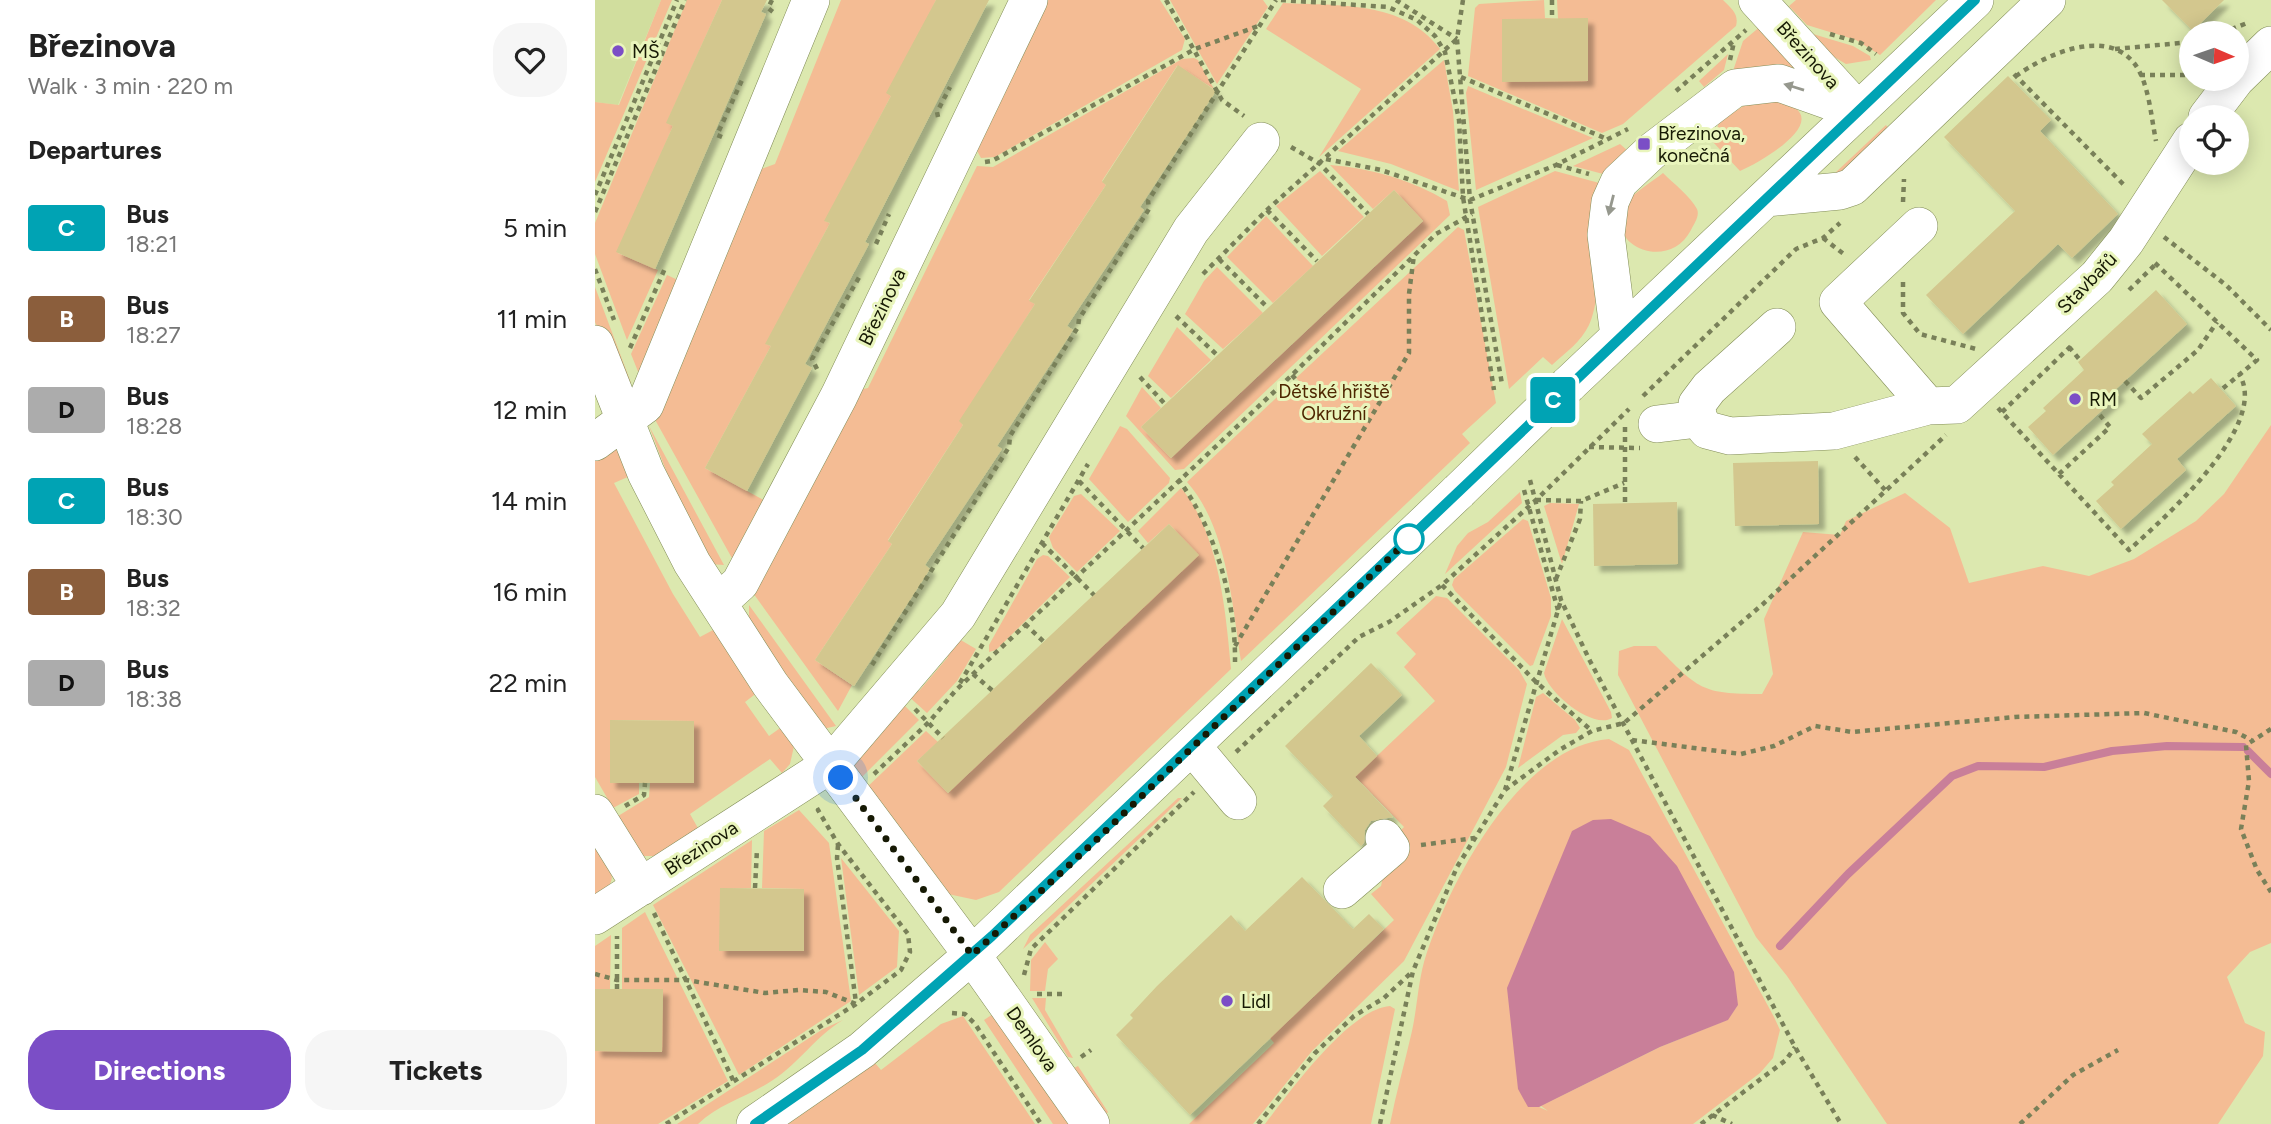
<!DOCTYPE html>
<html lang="en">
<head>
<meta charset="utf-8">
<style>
	body { margin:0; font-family:Figtree,sans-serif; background:#f6f6f6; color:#222; height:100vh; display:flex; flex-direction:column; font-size:26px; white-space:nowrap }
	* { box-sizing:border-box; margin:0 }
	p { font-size:23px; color:#767676 }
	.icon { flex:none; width:38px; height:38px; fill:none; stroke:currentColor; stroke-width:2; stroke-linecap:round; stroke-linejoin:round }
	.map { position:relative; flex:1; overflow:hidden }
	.drawer { display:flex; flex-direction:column; background:#fff; width:595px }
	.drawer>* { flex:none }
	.badge { padding:0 14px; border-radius:5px; font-size:24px; line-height:46px }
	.needle { width:46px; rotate:92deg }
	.fabs { position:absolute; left:1584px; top:21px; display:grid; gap:14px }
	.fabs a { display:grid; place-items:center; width:70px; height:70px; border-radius:50%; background:#fff; box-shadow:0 4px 18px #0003; font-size:35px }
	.you { position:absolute; width:35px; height:35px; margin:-18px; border:5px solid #fff; border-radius:50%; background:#1a73e8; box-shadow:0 0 0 10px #1a73e833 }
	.map>.badge { position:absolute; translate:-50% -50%; box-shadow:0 0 0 4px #fff }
	h2 { padding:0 28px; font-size:26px; line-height:63px }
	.round { display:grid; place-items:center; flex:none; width:74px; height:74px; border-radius:28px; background:#f6f6f6 }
	.head { display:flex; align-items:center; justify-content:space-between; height:119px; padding:0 28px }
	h1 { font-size:33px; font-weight:700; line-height:52px }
	.button { display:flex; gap:14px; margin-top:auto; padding:14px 28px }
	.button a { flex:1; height:80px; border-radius:28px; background:#7b4ec6; color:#fff; font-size:28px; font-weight:700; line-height:80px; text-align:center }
	.button a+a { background:#f6f6f6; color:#222 }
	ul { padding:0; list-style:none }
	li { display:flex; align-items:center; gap:21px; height:91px; padding:0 28px }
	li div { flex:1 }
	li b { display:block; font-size:26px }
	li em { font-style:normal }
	li .badge { min-width:77px; font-weight:700; text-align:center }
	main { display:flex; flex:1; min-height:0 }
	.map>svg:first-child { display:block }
	.built { fill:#d1de9e }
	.green { fill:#f4bc94; fill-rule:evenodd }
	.water { fill:#c97f99 }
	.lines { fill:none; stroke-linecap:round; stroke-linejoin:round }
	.stream { stroke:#c97f99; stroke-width:8 }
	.building { fill:#d3c78e; filter:url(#shadow) }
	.minor-casing { stroke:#828d57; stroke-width:38 }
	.path { stroke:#798059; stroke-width:4.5; stroke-dasharray:5 5; stroke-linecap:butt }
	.minor { stroke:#fff; stroke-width:37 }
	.minor-bridge-casing { stroke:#828d57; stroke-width:38; stroke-linecap:butt }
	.minor-bridge { stroke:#fff; stroke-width:37 }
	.oneway { fill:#96988e }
	.line-casing { stroke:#fff; stroke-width:16 }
	.line { stroke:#00a3b4; stroke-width:10 }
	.walk { stroke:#161904; stroke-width:7; stroke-dasharray:0 12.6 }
	.poi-dot { fill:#7b4ec6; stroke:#e9f5bc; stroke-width:2.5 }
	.stop-dot { fill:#fff; stroke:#00a3b4; stroke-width:3.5 }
	.labels { text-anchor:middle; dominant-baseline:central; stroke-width:6; stroke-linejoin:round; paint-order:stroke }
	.poi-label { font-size:19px; fill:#161904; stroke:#e9f5bc; text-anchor:start }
	.street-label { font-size:19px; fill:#161904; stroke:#e9f5bc }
	.park-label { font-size:19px; fill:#4d2500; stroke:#e9f5bc }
</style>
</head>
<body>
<main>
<section class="drawer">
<div class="head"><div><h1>Březinova</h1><p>Walk · 3 min · 220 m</p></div><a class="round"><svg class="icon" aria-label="heart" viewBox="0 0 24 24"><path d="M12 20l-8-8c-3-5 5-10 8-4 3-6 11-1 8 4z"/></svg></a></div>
<h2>Departures</h2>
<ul>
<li><span class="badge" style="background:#00a3b4;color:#fff">C</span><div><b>Bus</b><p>18:21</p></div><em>5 min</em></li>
<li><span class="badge" style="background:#8b5e3c;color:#fff">B</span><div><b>Bus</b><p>18:27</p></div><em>11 min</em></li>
<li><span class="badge" style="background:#acacac;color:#111">D</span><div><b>Bus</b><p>18:28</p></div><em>12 min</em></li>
<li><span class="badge" style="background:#00a3b4;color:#fff">C</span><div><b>Bus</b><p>18:30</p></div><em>14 min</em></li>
<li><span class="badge" style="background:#8b5e3c;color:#fff">B</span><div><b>Bus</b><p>18:32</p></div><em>16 min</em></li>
<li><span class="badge" style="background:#acacac;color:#111">D</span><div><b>Bus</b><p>18:38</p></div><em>22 min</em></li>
</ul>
<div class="button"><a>Directions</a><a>Tickets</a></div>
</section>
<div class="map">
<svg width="1676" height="1124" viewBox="0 0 1676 1124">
	<defs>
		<filter id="shadow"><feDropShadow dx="6" dy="6" stdDeviation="2" flood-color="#0004"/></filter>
	</defs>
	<rect width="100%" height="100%" fill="#dce8af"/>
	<path class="built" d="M 0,0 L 66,0 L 23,105 L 0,102 Z"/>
	<path class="green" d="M 66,0 L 77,0 L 0,182 L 0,102 L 24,105 Z
		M 92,0 L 127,0 L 72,122 L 78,126 L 23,253 L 63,270 L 32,340 L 0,254 L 0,223 Z
		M 246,0 L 341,0 L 296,96 L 230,221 L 235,223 L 171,344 L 176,346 L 110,468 L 176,504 L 138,560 L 58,416 L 155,173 L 180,164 Z
		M 442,0 L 565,0 L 590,39 L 587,50 L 400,157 L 386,158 L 375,138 Z
		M 575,0 L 668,0 L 673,7 L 622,84 Z
		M 949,0 L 950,18 L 963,19 L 962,0 L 1128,0 C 1137,9 1144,14 1141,26 L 1028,124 L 1007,133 L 873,76 L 880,8 L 884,4 Z
		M 1201,0 L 1341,0 L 1285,55 L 1261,40 L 1212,25 L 1194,6 Z
		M 688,3 C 744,6 808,0 845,49 L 724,157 L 766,89 L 671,29 Z
		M 1167,25 L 1208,70 L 1157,67 L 1137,74 L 1148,41 Z
		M 1208,31 L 1258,46 L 1275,56 L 1276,60 L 1251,64 L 1229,51 Z
		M 1133,54 L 1129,70 L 1109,87 L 1104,81 Z
		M 599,58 L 603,60 L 619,89 L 582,66 L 507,181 L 511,185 L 434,300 L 440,304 L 365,421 L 368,425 L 293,540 L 297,544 L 220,660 L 257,685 L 243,711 L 158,593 L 253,392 L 273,388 L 382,166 L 398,167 L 587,59 Z
		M 849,60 L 858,111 L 864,191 L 796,164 L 743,151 Z
		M 873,86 L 998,138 L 881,190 L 871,93 Z
		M 1176,100 C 1248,112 1174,158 1145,171 L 1118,142 L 1124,122 L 1150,105 Z
		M 1291,125 L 1298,135 L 1250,183 L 1239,174 Z
		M 1025,144 L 1033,151 L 1008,174 L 978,166 Z
		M 735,165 C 776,168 817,180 852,201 L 855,215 L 589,469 L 580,470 L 531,416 L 547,387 L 566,408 L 546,427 L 576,458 L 828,221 L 799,190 L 778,209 Z
		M 725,171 L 769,217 L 727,256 L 681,206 Z
		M 960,171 L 1008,184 C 1006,220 1008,295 994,325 C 986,342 970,353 957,365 L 948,357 L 914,389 L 883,207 Z
		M 1068,173 C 1078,183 1096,197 1102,209 C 1105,216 1099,224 1096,230 C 1073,274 1006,244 1030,204 C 1038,193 1057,182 1068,173 Z
		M 671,216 L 718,266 L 678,303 L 632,257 Z
		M 863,227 L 869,230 L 901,403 L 867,434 L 875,443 L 646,661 C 637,603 632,527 592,482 L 698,382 L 715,396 L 717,394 L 701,378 Z
		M 622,267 L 668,313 L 628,349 L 590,314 L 609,281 Z
		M 72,275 L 94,285 L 46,379 L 36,354 Z
		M 0,287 L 36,383 L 21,375 L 0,322 Z
		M 582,327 L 616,360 L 576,398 L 553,376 Z
		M 1676,425 L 1676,943 L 1655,952 L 1632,977 L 1650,1023 L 1670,1032 L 1668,1056 L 1623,1124 L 1292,1124 L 1192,976 L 1161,937 L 1023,675 L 1024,651 L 1039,646 L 1061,646 C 1104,689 1105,694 1167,694 L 1178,674 L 1169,619 L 1208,532 L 1245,535 L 1251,521 L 1310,493 L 1355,528 L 1374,583 L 1448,566 L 1494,576 L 1539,559 L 1601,521 L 1629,494 Z
		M 54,426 L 129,565 L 114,564 L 103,554 Z
		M 525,426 L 532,429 L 575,478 L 574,483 L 533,522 L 494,479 Z
		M 8,449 L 23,449 L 35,476 L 19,483 L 78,594 L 105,637 L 120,629 L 163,692 L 150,702 L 174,736 L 188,726 L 199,746 L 195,764 L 187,773 L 175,759 L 95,814 L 104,830 L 66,856 L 46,856 L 15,821 L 54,797 L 55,783 L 99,783 L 99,721 L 15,720 L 15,782 L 44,783 L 44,794 L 18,808 L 0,777 L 0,454 Z
		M 586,488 C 624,532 631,613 636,669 L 404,892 L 381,900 L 353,894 L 267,792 L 331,731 L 343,742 L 322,761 L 353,793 L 603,555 L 574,524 L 553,543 L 543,531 Z
		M 925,492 L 927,503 L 850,574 L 862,546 L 873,533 L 893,522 Z
		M 486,494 L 525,531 L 482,572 L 458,548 L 454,537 L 479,496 Z
		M 955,503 L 984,504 L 967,564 L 949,506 Z
		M 928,519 L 933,521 L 956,598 L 956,616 L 938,665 L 935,666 L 860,591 L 857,585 L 859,579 Z
		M 448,555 L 453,556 L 475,577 L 401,650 L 394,652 L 394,645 L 442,559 Z
		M 841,596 L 852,598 L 924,670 L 932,684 L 911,767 L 809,961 L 717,1051 L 658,1124 L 594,1124 L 679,1043 L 675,1038 L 799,920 L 776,894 L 786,886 L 796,840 L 809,827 L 741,757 L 766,771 L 840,701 L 809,667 L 821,654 L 801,633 Z
		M 154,605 L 241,726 L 228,729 L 154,624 Z
		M 967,619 L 1016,712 L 1017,718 C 998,730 952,692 949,673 Z
		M 364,639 L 381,649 L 362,681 L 332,713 L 311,694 L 317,686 L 324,691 L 353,657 L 347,651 Z
		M 948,693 L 980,720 L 985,728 L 981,733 L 968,735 L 923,768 L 941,697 Z
		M 305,701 L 324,720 L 261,783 L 256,767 Z
		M 1014,739 L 1034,750 L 1179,1017 L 1185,1030 L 1178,1058 L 1165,1073 L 1098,1124 L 795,1124 C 801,1093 810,1062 817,1031 C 822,1008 823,984 829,962 C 852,885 924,746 1014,739 ZM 1143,1005 L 1132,1020 L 1065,1047 L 946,1106 L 953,1111 L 944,1107 Z
		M 583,798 L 587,798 L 428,949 L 435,935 Z
		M 204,810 L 234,843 L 256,1001 L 144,1075 L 58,905 L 157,840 L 156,888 L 125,889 L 125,950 L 208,951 L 209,889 L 167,888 L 169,831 Z
		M 0,844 C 16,875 28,875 0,901 Z
		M 246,858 L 304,931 L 302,967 L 264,995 Z
		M 50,912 L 133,1081 L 63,1124 L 0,1124 L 0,1051 L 66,1052 L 68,989 L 27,989 L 27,928 Z
		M 16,935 L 15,989 L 0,989 L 0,946 Z
		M 450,942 L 463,959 L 453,969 L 450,991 L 435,991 L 436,960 Z
		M 437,998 L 451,998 L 450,1010 L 478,1058 L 473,1057 Z
		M 795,1006 L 800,1009 L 776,1124 L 670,1124 C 694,1093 754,1009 795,1006 Z
		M 398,1014 L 475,1124 L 458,1124 L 389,1020 Z
		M 368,1016 L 440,1124 L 193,1124 L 280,1063 L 286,1070 L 346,1024 Z
		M 248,1020 C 221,1036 204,1063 178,1080 C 153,1097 125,1103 103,1124 L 82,1124 L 228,1029 Z
		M 483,1066 L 513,1112 L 509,1117 L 473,1071 Z"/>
	<path class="water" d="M 1016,819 L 1055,836 L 1082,866 L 1139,972 L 1143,1005 L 1133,1020 L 1065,1047 L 944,1107 L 933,1107 L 923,1089 L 912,988 L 977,831 L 998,820 Z"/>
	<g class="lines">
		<path class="stream" d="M 1653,751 L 1676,774
			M 1185,946 L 1253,874 L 1357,776 L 1383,766 L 1449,767 L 1517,751 L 1572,746 L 1648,747"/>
	</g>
	<path class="building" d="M 127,0 L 172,0 L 166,12 L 171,14 L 60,269 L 21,252 L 78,126 L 71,123 Z
		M 341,0 L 394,0 L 270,242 L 274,244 L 210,364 L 217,368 L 152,491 L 110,468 L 176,346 L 170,344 L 235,223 L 229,221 L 296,96 L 291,93 Z
		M 1567,0 L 1629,0 L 1598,31 Z
		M 993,18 L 993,81 L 907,82 L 907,19 Z
		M 583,65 L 621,91 L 545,207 L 549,210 L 472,326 L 478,330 L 402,446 L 407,449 L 330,565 L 335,569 L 259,686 L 220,660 L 297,544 L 293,541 L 368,425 L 364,421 L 440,304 L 434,301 L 511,185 L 507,182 Z
		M 1413,76 L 1456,120 L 1445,131 L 1523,214 L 1477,258 L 1463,244 L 1368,334 L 1331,295 L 1420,211 L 1349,137 Z
		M 799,190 L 828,221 L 576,458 L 546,427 Z
		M 1561,290 L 1592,324 L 1520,390 L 1524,395 L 1458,455 L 1433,427 L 1451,411 L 1448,408 L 1489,370 L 1483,362 Z
		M 1616,378 L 1641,406 L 1582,459 L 1591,470 L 1526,529 L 1501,501 L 1519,485 L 1516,482 L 1557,444 L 1547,434 L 1595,391 L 1598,394 Z
		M 1223,461 L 1224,524 L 1140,526 L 1138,463 Z
		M 1082,502 L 1083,564 L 999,566 L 998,504 Z
		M 574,524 L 604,555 L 353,793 L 322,761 Z
		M 776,663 L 807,695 L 764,736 L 782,756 L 760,777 L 798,817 L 776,821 L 770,830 L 769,843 L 766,846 L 728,806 L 738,796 L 690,746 Z
		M 15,720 L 99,721 L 99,783 L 15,783 Z
		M 707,877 L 758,929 L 774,914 L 789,929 L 595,1115 L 521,1035 L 538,1018 L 535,1015 L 562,986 L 636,915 L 650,931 Z
		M 125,888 L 209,889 L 209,951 L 124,951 Z
		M 0,989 L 68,989 L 67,1052 L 0,1051 Z"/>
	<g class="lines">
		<defs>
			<path id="minor" d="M 1162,0 L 1258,105
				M 1642,78 L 1676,45
				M 1612,117 L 1641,79
				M 1171,198 L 1245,191 L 1257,187 L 1452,0
				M 1324,226 L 1243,302 L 1333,406
				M 1182,327 L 1114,388 L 1102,404 L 1103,419 L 1112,430 L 1135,436 L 1239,431 L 1333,406 L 1362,405 L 1502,277 L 1531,241 L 1596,141
				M 1024,336 L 1011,235 L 1015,202 L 1024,182 L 1056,152 L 1140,88 L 1184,83 L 1263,111
				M 0,344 L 51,473 L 97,563 L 175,684 L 377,955 L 496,1124
				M 973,385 L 1380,0
				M 1062,424 L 1103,419
				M 0,442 L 50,405 L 216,0
				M 123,603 L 145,583 L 244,396 L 434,0
				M 598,747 L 643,801
				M 0,813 L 46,887
				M 747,890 L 796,848 L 789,838
				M 0,916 L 236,764 L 363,615 L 596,230 L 666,141
				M 160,1124 L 267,1050 L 377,955 L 864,491"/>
		</defs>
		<use href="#minor" class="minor-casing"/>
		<path class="path" d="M 177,0 L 173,8 L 178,12
			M 571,0 L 627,100 L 649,116
			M 686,0 L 793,7 L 822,20 L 840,36 L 850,52 L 864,120 L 868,197 L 899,390
			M 801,0 L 862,39
			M 868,0 L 862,39 L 875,200 L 907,384
			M 957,0 L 957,19
			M 1627,33 L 1652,23
			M 1235,34 L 1266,43 L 1281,54
			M 1520,49 L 1596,42
			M 1135,60 L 1139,42
			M 1419,74 L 1531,187
			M 1545,75 L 1596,75
			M 1421,76 C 1450,55 1510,27 1539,63 C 1554,82 1556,117 1561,141
			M 866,77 L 1012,139
			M 1081,91 L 1151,30
			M 343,117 L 342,112 L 355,87
			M 127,137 L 122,135 L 147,80
			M 696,147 L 725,164 L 773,214
			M 731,159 L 786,170 L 875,200 L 961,165 L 1033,129
			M 390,162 L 397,161 L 600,49 L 666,25
			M 962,165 L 994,174
			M 0,195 L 82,0
			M 1308,202 L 1309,179
			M 672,210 L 722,261
			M 0,212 L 90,0
			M 1569,237 L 1631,285 L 1676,330
			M 1228,238 L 1250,255
			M 281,244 L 294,214
			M 624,259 L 673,308
			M 1560,263 L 1662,360 L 1626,390
			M 0,269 L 19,320
			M 608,274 L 672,210 L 862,39
			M 1308,282 L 1308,313 L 1325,334 L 1381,349
			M 1534,290 L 1561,264
			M 581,316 L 622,355
			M 1474,347 L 1485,360
			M 35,348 L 71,266
			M 222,369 L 217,359 L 266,274
			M 697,375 L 715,396
			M 545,377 L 570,404
			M 1530,381 L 1546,398 L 1603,350 L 1622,322
			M 1048,396 L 1201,249 L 1228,238 L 1245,223
			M 1403,408 L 1534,550 C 1568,519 1676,425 1644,374
			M 1407,412 L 1477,345
			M 1030,427 L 1030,503
			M 994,447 L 1045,448
			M 1260,457 L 1290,490
			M 1464,474 L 1515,427 L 1504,414
			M 583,479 C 620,528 641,601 640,662
			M 935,480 L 966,600 L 995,661 L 1200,1047 L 1246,1124
			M 484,481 L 548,548
			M 929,490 L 963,610
			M 941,500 L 986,501 L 1029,483
			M 447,543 L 499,595
			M 961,579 L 985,519 L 986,501
			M 847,585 L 940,681 L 997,731
			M 430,624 L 449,642
			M 640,646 L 814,353 L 814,294 L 819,255
			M 277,665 L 414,447 L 415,436 L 483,327 L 484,319 L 554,209 L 553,201 L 681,0
			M 378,674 L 398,691
			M 365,683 L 493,464
			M 320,709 L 348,738
			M 1676,729 L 1651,745 L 1654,781 L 1646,829 L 1662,870 L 1676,892
			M 1037,740 L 1146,754 L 1179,746 L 1220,726 L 1257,732 L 1420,717 L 1549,713 L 1641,732 L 1656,740
			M 641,752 L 764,637 L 794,622 L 847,585 L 941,500 L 1034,409
			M 279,774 L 334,722 L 361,690 L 697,375 L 841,234 L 877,214
			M 910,790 L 966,749 L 997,731 L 1029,723 L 1168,604 L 1351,435
			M 30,806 L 49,795 L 50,783
			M 243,845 L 242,858 L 261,1003
			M 826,845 L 880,838
			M 160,888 L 162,849
			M 59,913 L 139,1082
			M 0,974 L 22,980 L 91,980 L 170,993 L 203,990 L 231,992 L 261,1004
			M 429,975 L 436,949 L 599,792
			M 22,989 L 22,936
			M 442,994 L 469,994
			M 357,1013 L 370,1014 L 380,1024 L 446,1124
			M 486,1057 L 496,1050
			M 1117,1115 L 1137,1124
			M 71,1124 L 261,1004 L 306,970 L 315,952 L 313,934 L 243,844 L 223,810 L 225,809
			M 663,1124 L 720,1053 L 759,1016 L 789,998 L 818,971
			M 785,1124 L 818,971 L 862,867 L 910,790 L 966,600
			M 1106,1124 L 1191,1060 L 1200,1047
			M 1425,1124 L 1478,1075 L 1523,1050"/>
		<use href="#minor" class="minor"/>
		<defs>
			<path id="minor-bridge" d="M 864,491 L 973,385"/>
		</defs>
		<use href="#minor-bridge" class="minor-bridge-casing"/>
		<use href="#minor-bridge" class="minor-bridge"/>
	</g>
	<defs><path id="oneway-solid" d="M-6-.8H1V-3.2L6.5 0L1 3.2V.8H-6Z" transform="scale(1.75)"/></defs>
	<g class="oneway">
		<use href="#oneway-solid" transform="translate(1199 87) rotate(-163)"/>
		<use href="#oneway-solid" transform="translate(1016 205) rotate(104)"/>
	</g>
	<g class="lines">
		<defs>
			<path id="line" d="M 160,1124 L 267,1050 L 397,936 L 1380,0"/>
		</defs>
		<use href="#line" class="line-casing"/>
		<use href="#line" class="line"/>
		<path class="walk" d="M 246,778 L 377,955 L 499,842 L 814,539"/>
	</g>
	<g class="poi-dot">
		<circle cx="23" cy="51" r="7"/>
		<rect x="1042" y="137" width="14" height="14" rx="3.5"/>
		<circle cx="1480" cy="399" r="7"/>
		<circle cx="632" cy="1001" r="7"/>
	</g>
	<circle class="stop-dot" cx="814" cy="539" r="14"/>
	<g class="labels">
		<g class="poi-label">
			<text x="37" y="51">MŠ</text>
			<text x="1063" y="133">Březinova,<tspan x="1063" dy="22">konečná</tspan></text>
			<text x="1494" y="399">RM</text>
			<text x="646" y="1001">Lidl</text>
		</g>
		<g class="street-label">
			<text transform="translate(1213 55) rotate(48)">Březinova</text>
			<text transform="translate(1492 283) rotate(-46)">Stavbařů</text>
			<text transform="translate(287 307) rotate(-64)">Březinova</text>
			<text transform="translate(106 848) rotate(-33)">Březinova</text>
			<text transform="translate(437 1039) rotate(55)">Demlova</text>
		</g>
		<g class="park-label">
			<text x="739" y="391">Dětské hřiště<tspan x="739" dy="22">Okružní</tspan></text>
		</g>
	</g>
</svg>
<div class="fabs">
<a><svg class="needle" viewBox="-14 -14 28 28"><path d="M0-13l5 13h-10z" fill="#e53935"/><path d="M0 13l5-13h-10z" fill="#767676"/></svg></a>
<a><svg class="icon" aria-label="locate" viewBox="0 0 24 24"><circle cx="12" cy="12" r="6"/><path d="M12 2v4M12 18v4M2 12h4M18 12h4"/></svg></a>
</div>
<div class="you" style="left:246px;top:778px"></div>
<b class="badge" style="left:958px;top:400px;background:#00a3b4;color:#fff">C</b>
</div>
</main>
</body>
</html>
